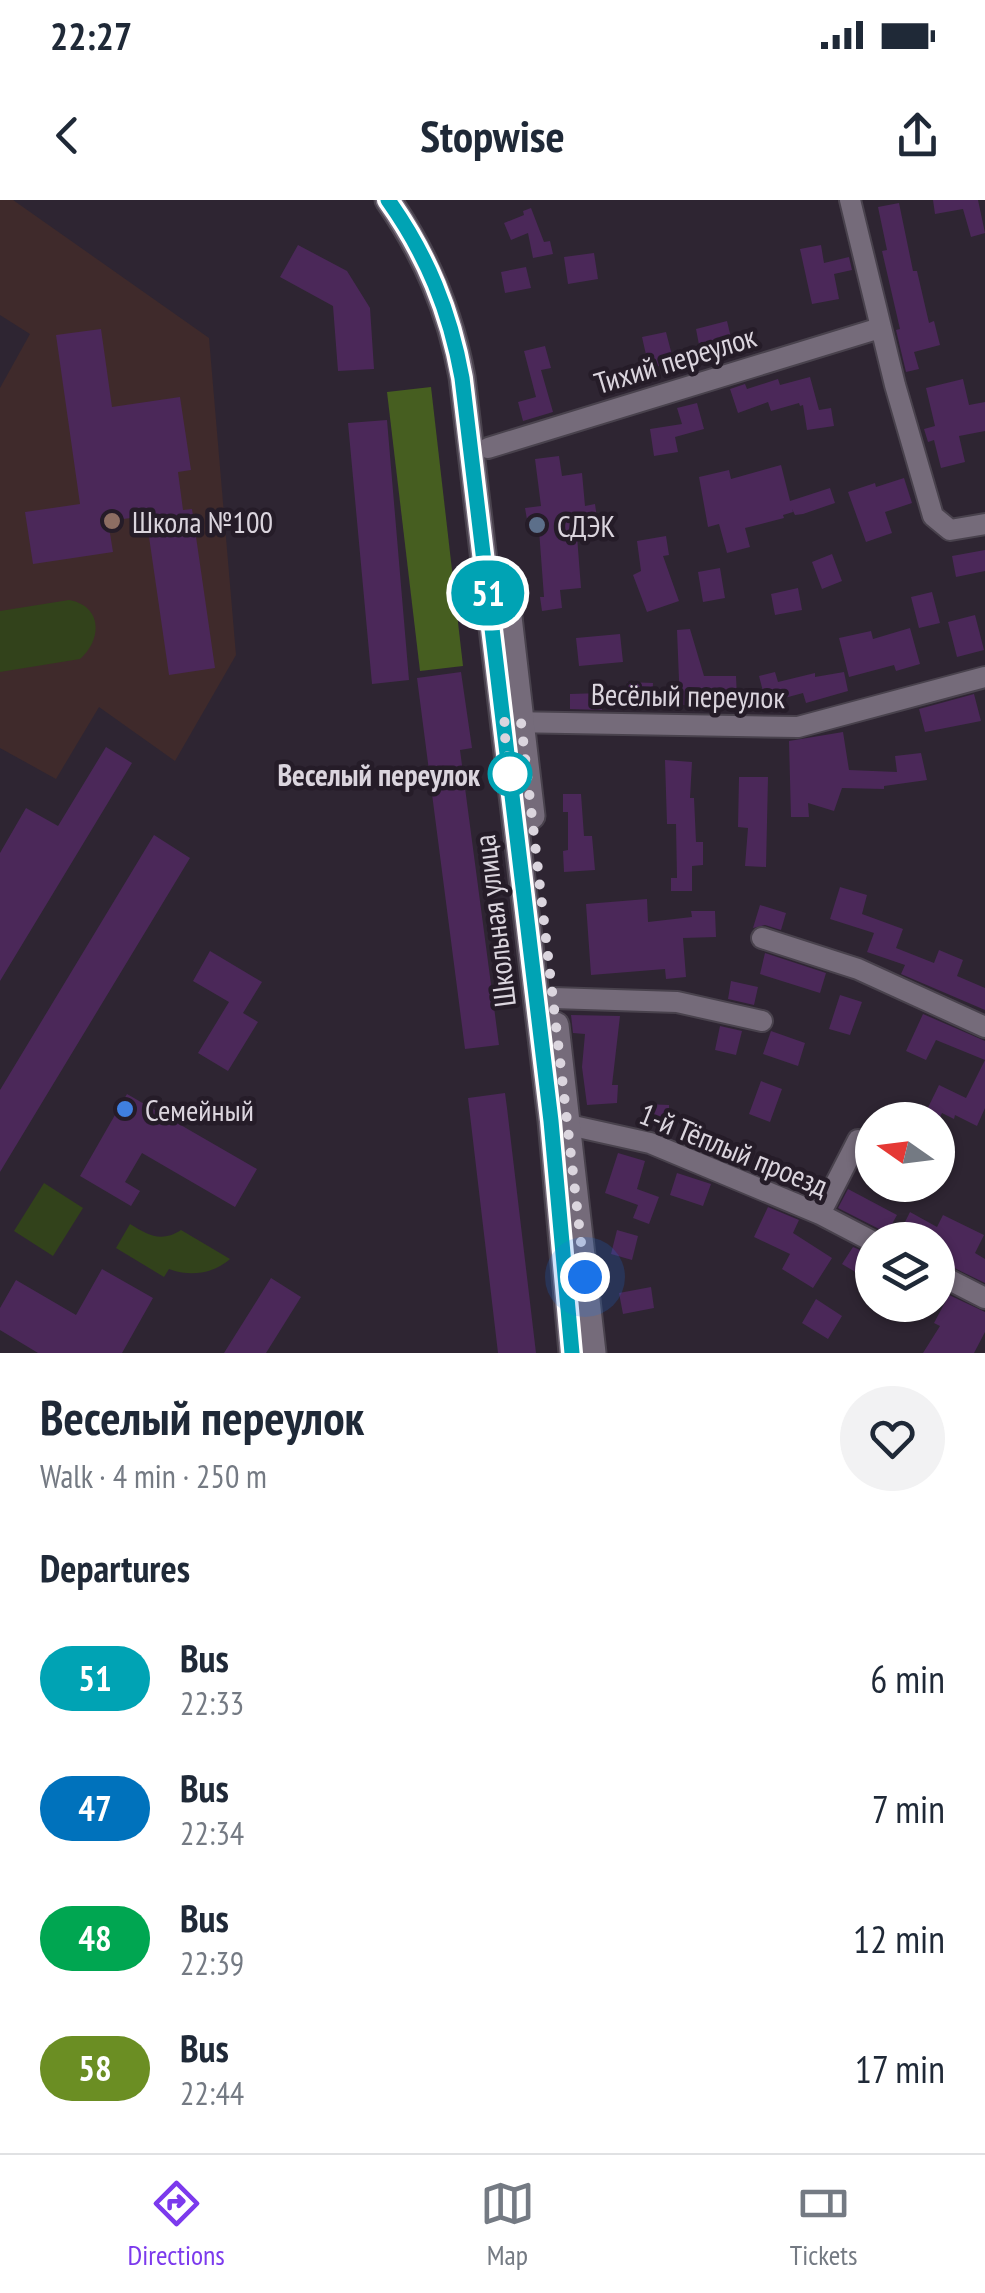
<!DOCTYPE html>
<html lang="en">
<head>
<meta charset="utf-8">
<style>
	body { margin:0; font-family:"PT Sans Narrow",sans-serif; background:#f2f2f3; color:#1f2937; height:100vh; display:flex; flex-direction:column; font-size:38px; white-space:nowrap }
	* { box-sizing:border-box; margin:0 }
	p { font-size:32px; color:#747a83 }
	.icon { flex:none; width:55px; height:55px; fill:none; stroke:currentColor; stroke-width:2; stroke-linecap:round; stroke-linejoin:round }
	.map { position:relative; height:1153px; overflow:hidden }
	.drawer { display:flex; flex-direction:column; background:#fff; flex:1 }
	.drawer>* { flex:none }
	.badge { padding:0 20px; border-radius:32px; font-size:35px; line-height:65px }
	.needle { width:65px; rotate:284deg }
	.fabs { position:absolute; left:855px; top:902px; display:grid; gap:20px }
	.fabs a { display:grid; place-items:center; width:100px; height:100px; border-radius:50%; background:#fff; box-shadow:0 2px 8px #0004; font-size:50px }
	.you { position:absolute; width:50px; height:50px; margin:-25px; border:8px solid #fff; border-radius:50%; background:#1a73e8; box-shadow:0 0 0 15px #1a73e833 }
	.map>.badge { position:absolute; translate:-50% -50%; box-shadow:0 0 0 5px #fff }
	h2 { padding:0 40px; font-size:38px; line-height:90px }
	.round { display:grid; place-items:center; flex:none; width:105px; height:105px; border-radius:52px; background:#f2f2f3 }
	.summary { display:flex; align-items:center; justify-content:space-between; height:170px; padding:0 40px }
	h1 { font-size:48px; font-weight:800; line-height:75px }
	ul { padding:0; list-style:none }
	li { display:flex; align-items:center; gap:30px; height:130px; padding:0 40px }
	li div { flex:1 }
	li b { display:block; font-size:38px }
	li em { font-style:normal }
	li .badge { min-width:110px; font-weight:700; text-align:center }
	.status { display:flex; justify-content:space-between; align-items:center; height:70px; padding:0 50px; background:#fff; direction:ltr }
	.status svg { height:28px; fill:currentColor }
	header { display:flex; justify-content:space-between; align-items:center; height:130px; padding:0 40px; background:#fff; font-size:45px; font-weight:800 }
	.dock { display:flex; justify-content:space-around; align-items:center; height:140px; border-top:2px solid #e0e1e3; background:#fff; font-size:28px; color:#747a83 }
	.dock a { display:grid; justify-items:center; gap:5px }
	.dock .selected { color:#7c3aed }
	.map>svg:first-child { display:block }
	.education { fill:#3f2a2b }
	.green { fill:#32421b }
	.forest { fill:#465e20 }
	.building { fill:#4b2859 }
	.lines { fill:none; stroke-linecap:round; stroke-linejoin:round }
	.street-casing { stroke:#49424d; stroke-width:24 }
	.secondary-casing { stroke:#49424d; stroke-width:29 }
	.street { stroke:#756b7a; stroke-width:20 }
	.secondary { stroke:#756b7a; stroke-width:25 }
	.line-casing { stroke:#fff; stroke-width:22 }
	.line { stroke:#00a3b4; stroke-width:15 }
	.walk { stroke:#dbd5de; stroke-width:10; stroke-dasharray:0 18 }
	.education-dot { fill:#8d6e63; stroke:#251c28; stroke-width:4 }
	.service-dot { fill:#5c6f8a; stroke:#251c28; stroke-width:4 }
	.stop-dot { fill:#fff; stroke:#00a3b4; stroke-width:5 }
	.shop-dot { fill:#3f7fe0; stroke:#251c28; stroke-width:4 }
	.labels { text-anchor:middle; dominant-baseline:central; stroke-width:9; stroke-linejoin:round; paint-order:stroke }
	.street-label { font-size:30px; fill:#dbd5de; stroke:#251c28 }
	.poi-label { font-size:30px; fill:#dbd5de; stroke:#251c28; text-anchor:start }
	.stop-label { font-size:30px; font-weight:bold; fill:#dbd5de; stroke:#251c28; text-anchor:end }
</style>
</head>
<body>
<div class="status"><b>22:27</b><svg viewBox="0 0 49 12"><path d="M0 12V9h3v3zM5 12V6h3v6zM10 12V3h3v9zM15 12V0h3v12zM26 1h20v11H26zM47 4h2v5h-2z"/></svg></div>
<header><svg class="icon" aria-label="back" viewBox="0 0 24 24"><path d="M15 5l-7 7 7 7"/></svg>Stopwise<svg class="icon" aria-label="share" viewBox="0 0 24 24"><path d="M12 15V3M7 8l5-5 5 5M5 13v7h14v-7"/></svg></header>
<div class="map">
<svg width="985" height="1153" viewBox="0 0 985 1153">
	<rect width="100%" height="100%" fill="#2e2532"/>
	<path class="education" d="M 0,0 L 13,0 L 209,138 L 236,455 L 175,561 L 99,507 L 56,579 L 0,548 L 0,188 L 30,134 L 0,115 Z"/>
	<path class="green" d="M 69,400 C 103,406 102,440 80,459 L 0,472 L 0,411 Z
		M 44,983 L 83,1008 L 53,1056 L 14,1031 Z
		M 130,1024 C 148,1035 161,1043 181,1030 L 230,1059 C 213,1074 190,1077 169,1069 L 164,1077 L 116,1048 Z"/>
	<path class="forest" d="M 431,187 L 463,466 L 420,471 L 387,192 Z"/>
	<path class="building" d="M 933,0 L 978,0 L 985,33 L 971,37 L 963,9 L 935,14 Z
		M 899,3 L 913,71 L 917,71 L 929,123 L 934,121 L 940,145 L 914,152 L 919,169 L 906,172 L 896,130 L 900,129 L 882,51 L 887,50 L 878,7 Z
		M 531,8 L 544,42 L 550,41 L 553,54 L 533,58 L 528,33 L 511,40 L 504,23 L 524,15 L 523,11 Z
		M 298,45 L 347,71 L 370,108 L 374,169 L 338,171 L 333,106 L 280,77 Z
		M 821,45 L 824,63 L 849,57 L 852,70 L 834,74 L 839,99 L 812,104 L 800,49 Z
		M 594,53 L 598,79 L 568,84 L 564,57 Z
		M 526,67 L 531,88 L 505,93 L 501,72 Z
		M 727,121 L 732,142 L 700,150 L 696,129 Z
		M 101,129 L 112,207 L 180,197 L 191,270 L 178,272 L 183,310 L 192,309 L 215,468 L 169,475 L 146,316 L 108,321 L 113,352 L 33,364 L 25,312 L 80,304 L 56,135 Z
		M 666,132 L 674,163 L 649,168 L 642,137 Z
		M 545,146 L 551,168 L 541,170 L 553,212 L 523,221 L 518,202 L 536,197 L 524,151 Z
		M 810,177 L 819,210 L 831,208 L 834,226 L 807,230 L 803,205 L 800,206 L 799,203 L 771,211 L 768,202 L 738,213 L 730,189 L 745,184 L 747,189 L 778,179 L 780,185 Z
		M 963,179 L 969,205 L 985,202 L 985,231 L 959,236 L 965,262 L 941,268 L 934,240 L 928,242 L 924,229 L 935,226 L 926,188 Z
		M 697,203 L 704,229 L 675,237 L 678,252 L 654,256 L 650,229 L 682,224 L 677,208 Z
		M 387,220 L 409,480 L 372,484 L 348,223 Z
		M 559,256 L 562,276 L 582,273 L 585,306 L 595,304 L 599,332 L 577,336 L 581,388 L 560,390 L 562,408 L 542,411 L 540,397 L 544,397 L 539,330 L 529,331 L 525,308 L 541,306 L 535,259 Z
		M 781,265 L 790,301 L 830,288 L 835,303 L 803,314 L 795,315 L 792,309 L 793,312 L 783,315 L 784,318 L 745,328 L 750,347 L 727,353 L 719,324 L 708,327 L 699,277 L 729,270 L 731,279 Z
		M 904,278 L 912,303 L 885,312 L 892,333 L 866,342 L 848,292 L 875,283 L 876,287 Z
		M 666,336 L 669,355 L 663,356 L 679,401 L 647,412 L 633,375 L 641,371 L 637,341 Z
		M 985,350 L 985,371 L 956,377 L 952,356 Z
		M 832,354 L 842,381 L 822,389 L 812,362 Z
		M 720,368 L 725,398 L 703,402 L 698,372 Z
		M 798,388 L 802,410 L 775,415 L 771,394 Z
		M 932,392 L 940,423 L 919,428 L 911,397 Z
		M 975,415 L 984,450 L 957,457 L 948,422 Z
		M 910,428 L 920,464 L 896,471 L 894,465 L 849,477 L 839,438 L 871,431 L 873,439 Z
		M 690,429 L 704,476 L 736,476 L 737,499 L 704,500 L 704,505 L 680,505 L 677,430 Z
		M 620,434 L 623,462 L 579,466 L 576,438 Z
		M 461,472 L 472,548 L 460,550 L 499,845 L 465,849 L 417,478 Z
		M 775,472 L 778,482 L 815,473 L 815,477 L 844,472 L 848,491 L 806,503 L 803,493 L 766,503 L 759,476 Z
		M 627,482 L 653,483 L 652,503 L 626,502 Z
		M 602,493 L 602,510 L 570,509 L 570,494 Z
		M 974,494 L 981,521 L 925,532 L 919,509 Z
		M 843,532 L 849,570 L 897,572 L 895,556 L 921,553 L 927,580 L 884,586 L 884,589 L 842,588 L 834,611 L 808,603 L 809,617 L 791,617 L 789,541 Z
		M 106,547 L 132,563 L 0,781 L 0,653 L 26,608 L 58,626 Z
		M 665,560 L 692,562 L 690,598 L 694,598 L 696,642 L 703,642 L 703,665 L 692,666 L 692,691 L 671,691 L 671,678 L 677,678 L 676,624 L 667,624 Z
		M 739,577 L 768,577 L 766,667 L 745,666 L 748,628 L 738,627 Z
		M 563,594 L 581,594 L 584,636 L 592,636 L 595,670 L 564,672 L 563,651 L 568,650 L 568,612 L 563,612 Z
		M 154,635 L 190,658 L 0,972 L 0,890 Z
		M 840,687 L 867,695 L 862,714 L 903,729 L 896,748 L 934,763 L 939,750 L 963,760 L 957,776 L 985,788 L 985,810 L 901,774 L 905,765 L 867,752 L 874,733 L 830,719 Z
		M 647,699 L 648,722 L 692,717 L 691,711 L 715,711 L 716,737 L 683,738 L 686,777 L 666,779 L 665,769 L 591,775 L 586,704 Z
		M 760,705 L 786,713 L 781,730 L 765,725 L 753,728 Z
		M 210,751 L 262,782 L 243,813 L 258,822 L 228,871 L 198,853 L 229,802 L 193,781 Z
		M 765,753 L 826,773 L 820,793 L 760,774 Z
		M 731,781 L 758,787 L 754,805 L 728,799 Z
		M 840,795 L 862,802 L 850,835 L 829,829 Z
		M 923,814 L 985,841 L 985,908 L 977,926 L 955,915 L 954,919 L 942,913 L 939,920 L 922,920 L 939,885 L 966,898 L 985,860 L 936,840 L 926,860 L 906,851 Z
		M 571,815 L 620,816 L 612,885 L 618,885 L 617,903 L 587,905 L 582,867 L 585,834 L 573,833 Z
		M 720,826 L 742,831 L 736,855 L 715,850 Z
		M 771,831 L 805,843 L 798,866 L 763,854 Z
		M 761,881 L 782,889 L 770,922 L 749,914 Z
		M 505,893 L 507,908 L 536,1153 L 498,1153 L 468,898 Z
		M 127,894 L 257,969 L 235,1007 L 142,953 L 125,982 L 140,991 L 131,1006 L 80,976 Z
		M 645,904 L 669,905 L 669,926 L 644,925 Z
		M 618,953 L 645,961 L 637,989 L 659,997 L 649,1024 L 633,1018 L 638,1005 L 605,993 Z
		M 789,969 L 821,981 L 814,996 L 784,984 Z
		M 677,973 L 711,984 L 703,1006 L 670,995 Z
		M 848,989 L 897,1015 L 887,1033 L 838,1008 Z
		M 768,1007 L 799,1020 L 793,1033 L 832,1058 L 813,1088 L 782,1069 L 790,1054 L 754,1037 Z
		M 910,1012 L 937,1027 L 943,1015 L 984,1035 L 975,1053 L 985,1059 L 985,1083 L 938,1060 L 938,1040 L 929,1040 L 903,1026 Z
		M 617,1030 L 638,1036 L 632,1060 L 611,1054 Z
		M 853,1047 L 872,1055 L 872,1082 L 842,1064 Z
		M 102,1069 L 153,1098 L 122,1153 L 38,1153 L 0,1130 L 0,1108 L 16,1080 L 76,1115 Z
		M 271,1078 L 301,1097 L 266,1153 L 224,1153 Z
		M 651,1087 L 654,1108 L 623,1114 L 619,1093 Z
		M 949,1095 L 985,1112 L 985,1132 L 974,1153 L 923,1153 L 940,1126 L 934,1123 Z
		M 816,1099 L 842,1116 L 828,1139 L 802,1123 Z"/>
	<g class="lines">
		<defs>
			<path id="street" d="M 850,0 L 895,185 L 933,316 L 950,330 L 985,324
				M 488,248 L 880,128
				M 509,522 L 798,527 L 985,477
				M 762,738 L 858,769 L 985,827
				M 553,798 L 677,802 L 762,821
				M 569,925 L 650,943 L 820,1014 L 872,1041
				M 820,1014 L 858,940
				M 938,1074 L 985,1098"/>
			<path id="secondary" d="M 388,0 C 426,55 450,111 462,177 L 551,921 L 572,1153
				M 508,408 L 532,616
				M 556,825 L 593,1153"/>
		</defs>
		<use href="#street" class="street-casing"/>
		<use href="#secondary" class="secondary-casing"/>
		<use href="#street" class="street"/>
		<use href="#secondary" class="secondary"/>
	</g>
	<g class="lines">
		<defs>
			<path id="line" d="M 388,0 C 427,55 450,111 462,178 L 551,921 L 572,1153"/>
		</defs>
		<use href="#line" class="line-casing"/>
		<use href="#line" class="line"/>
		<path class="walk" d="M 510,574 L 503,522 L 521,522 L 585,1077"/>
	</g>
	<circle class="education-dot" cx="112" cy="321" r="10"/>
	<circle class="service-dot" cx="537" cy="325" r="10"/>
	<circle class="stop-dot" cx="510" cy="574" r="20"/>
	<circle class="shop-dot" cx="125" cy="909" r="10"/>
	<g class="labels">
		<g class="street-label">
			<text transform="translate(675 159) rotate(-17)">Тихий переулок</text>
			<text transform="translate(688 495) rotate(1)">Весёлый переулок</text>
			<text transform="translate(494 721) rotate(-97)">Школьная улица</text>
			<text transform="translate(734 949) rotate(22)">1-й Тёплый проезд</text>
		</g>
		<g class="poi-label">
			<text x="132" y="321">Школа №100</text>
			<text x="557" y="325">СДЭК</text>
			<text x="145" y="909">Семейный</text>
		</g>
		<g class="stop-label">
			<text x="480" y="574">Веселый переулок</text>
		</g>
	</g>
</svg>
<div class="fabs">
<a><svg class="needle" viewBox="-14 -14 28 28"><path d="M0-13l5 13h-10z" fill="#e53935"/><path d="M0 13l5-13h-10z" fill="#747a83"/></svg></a>
<a><svg class="icon" aria-label="layers" viewBox="0 0 24 24"><path d="M12 4l9 5-9 5-9-5zM3 14l9 5 9-5"/></svg></a>
</div>
<div class="you" style="left:585px;top:1077px"></div>
<b class="badge" style="left:488px;top:393px;background:#00a3b4;color:#fff">51</b>
</div>
<section class="drawer">
<div class="summary"><div><h1>Веселый переулок</h1><p>Walk · 4 min · 250 m</p></div><a class="round"><svg class="icon" aria-label="heart" viewBox="0 0 24 24"><path d="M12 20l-8-8c-3-5 5-10 8-4 3-6 11-1 8 4z"/></svg></a></div>
<h2>Departures</h2>
<ul>
<li><span class="badge" style="background:#00a3b4;color:#fff">51</span><div><b>Bus</b><p>22:33</p></div><em>6 min</em></li>
<li><span class="badge" style="background:#0072bc;color:#fff">47</span><div><b>Bus</b><p>22:34</p></div><em>7 min</em></li>
<li><span class="badge" style="background:#00a651;color:#fff">48</span><div><b>Bus</b><p>22:39</p></div><em>12 min</em></li>
<li><span class="badge" style="background:#6b8e23;color:#fff">58</span><div><b>Bus</b><p>22:44</p></div><em>17 min</em></li>
</ul>
</section>
<nav class="dock">
<a class="selected"><svg class="icon" aria-label="directions" viewBox="0 0 24 24"><path d="M12 3l9 9-9 9-9-9zM9 14v-3h6M13 9l2 2-2 2"/></svg>Directions</a>
<a><svg class="icon" aria-label="map" viewBox="0 0 24 24"><path d="M3 6l6-2 6 2 6-2v14l-6 2-6-2-6 2zM9 4v14M15 6v14"/></svg>Map</a>
<a><svg class="icon" aria-label="tickets" viewBox="0 0 24 24"><path d="M3 7h18v10H3zM15 7v10"/></svg>Tickets</a>
</nav>
</body>
</html>
